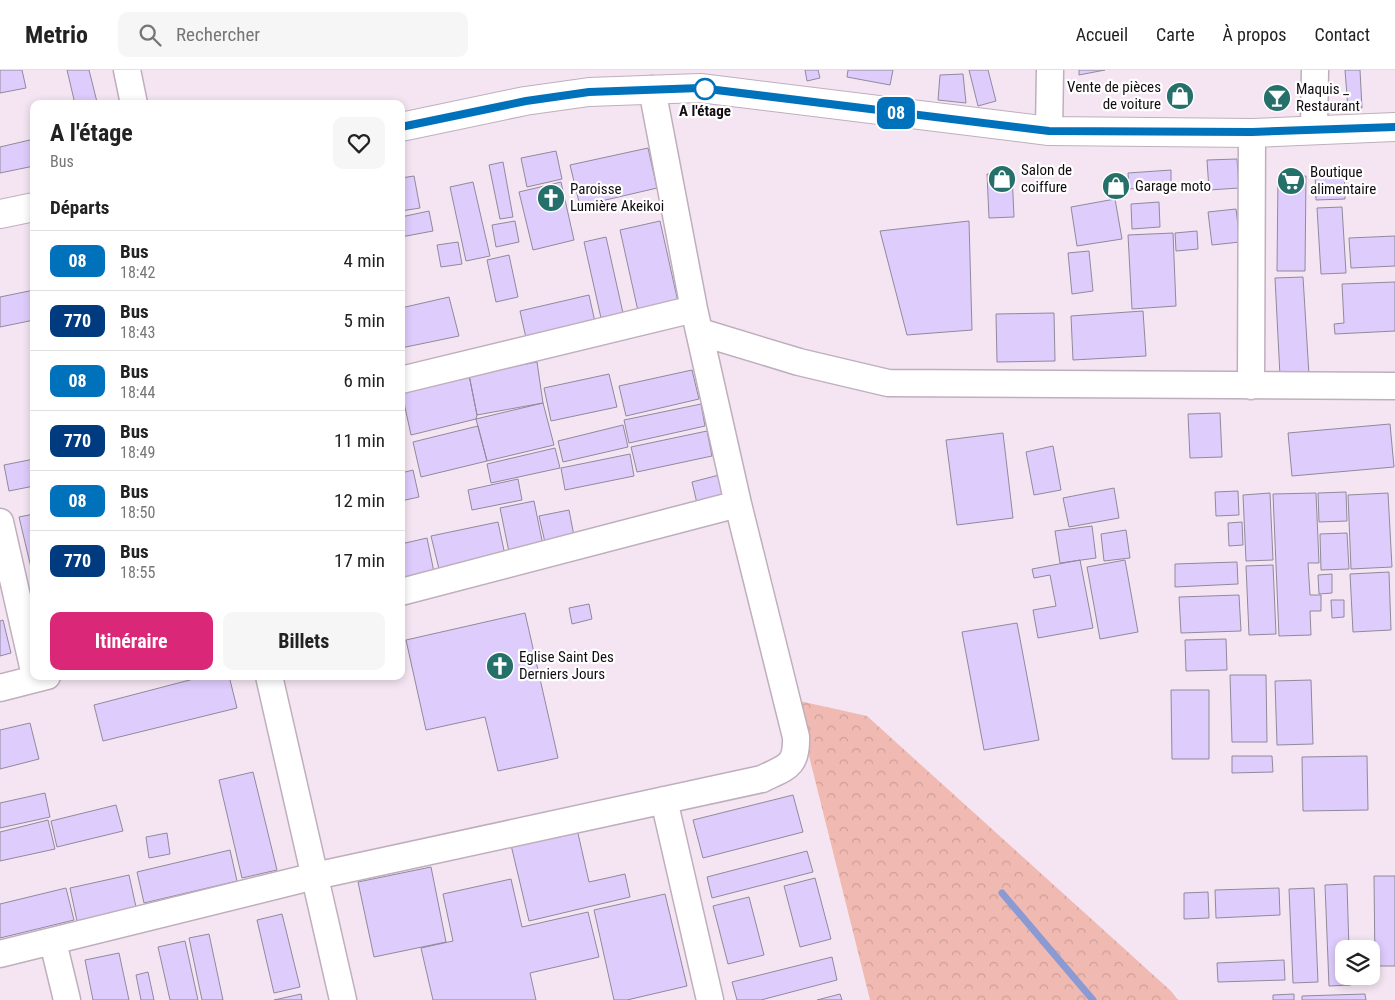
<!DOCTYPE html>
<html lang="fr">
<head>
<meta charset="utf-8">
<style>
	body { margin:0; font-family:"Roboto Condensed",sans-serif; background:#f6f6f6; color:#222; height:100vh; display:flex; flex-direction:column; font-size:19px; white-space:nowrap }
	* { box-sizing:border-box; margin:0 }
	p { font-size:16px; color:#767676 }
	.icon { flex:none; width:28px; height:28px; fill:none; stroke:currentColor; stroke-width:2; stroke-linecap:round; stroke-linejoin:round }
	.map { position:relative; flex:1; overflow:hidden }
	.side { position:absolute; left:30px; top:30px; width:375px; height:580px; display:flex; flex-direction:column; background:#fff; border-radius:10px; box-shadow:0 2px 8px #0003 }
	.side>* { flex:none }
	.badge { padding:0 10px; border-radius:8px; font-size:18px; line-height:32px }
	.tools { position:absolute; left:1335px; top:870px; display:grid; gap:10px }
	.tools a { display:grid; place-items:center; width:45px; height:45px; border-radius:10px; background:#fff; box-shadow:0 2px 8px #0003; font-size:25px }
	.map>.badge { position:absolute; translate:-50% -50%; box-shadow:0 0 0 2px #fff }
	h2 { padding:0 20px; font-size:19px; line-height:45px }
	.round { display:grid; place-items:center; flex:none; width:52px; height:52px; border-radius:10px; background:#f6f6f6 }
	.headline { display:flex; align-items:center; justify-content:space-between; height:85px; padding:0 20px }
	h1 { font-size:24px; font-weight:700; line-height:38px }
	.button { display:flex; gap:10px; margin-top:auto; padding:10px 20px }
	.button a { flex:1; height:58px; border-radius:10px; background:#db2777; color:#fff; font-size:20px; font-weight:700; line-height:58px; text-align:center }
	.button a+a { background:#f6f6f6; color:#222 }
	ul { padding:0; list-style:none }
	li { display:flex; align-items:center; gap:15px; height:60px; padding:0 20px; border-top:1px solid #e0e0e0 }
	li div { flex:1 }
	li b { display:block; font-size:19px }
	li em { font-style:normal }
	li .badge { min-width:55px; font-weight:700; text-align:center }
	header { display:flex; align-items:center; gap:30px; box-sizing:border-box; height:70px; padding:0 25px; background:#fff; border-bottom:1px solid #e0e0e0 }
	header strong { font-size:24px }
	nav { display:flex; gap:28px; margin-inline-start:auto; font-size:18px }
	.search { width:350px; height:45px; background:#f6f6f6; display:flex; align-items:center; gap:12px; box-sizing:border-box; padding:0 18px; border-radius:10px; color:#767676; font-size:19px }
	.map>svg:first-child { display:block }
	.forest { fill:url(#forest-crowns) }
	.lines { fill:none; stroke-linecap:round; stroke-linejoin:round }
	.stream { stroke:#8c9ad3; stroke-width:7 }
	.building { fill:#deccfc; stroke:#908a9b }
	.street-casing { stroke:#bfafbd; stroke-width:29 }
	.secondary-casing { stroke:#bfafbd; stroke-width:30 }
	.street { stroke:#fff; stroke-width:26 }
	.secondary { stroke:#fff; stroke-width:28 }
	.line-casing { stroke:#fff; stroke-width:11 }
	.line { stroke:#0072bc; stroke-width:8 }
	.stop-dot { fill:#fff; stroke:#0072bc; stroke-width:2.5 }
	.labels { text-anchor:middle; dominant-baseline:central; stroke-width:4.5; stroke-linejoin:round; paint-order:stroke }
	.poi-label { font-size:15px; fill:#120c11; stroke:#fff; text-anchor:start }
	.stop-label { font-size:15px; font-weight:bold; fill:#120c11; stroke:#fff }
</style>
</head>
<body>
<header>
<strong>Metrio</strong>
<div class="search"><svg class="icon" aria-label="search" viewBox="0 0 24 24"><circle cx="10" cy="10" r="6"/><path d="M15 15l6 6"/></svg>Rechercher</div>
<nav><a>Accueil</a><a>Carte</a><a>À propos</a><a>Contact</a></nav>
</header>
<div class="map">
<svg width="1395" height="930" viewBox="0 0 1395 930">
	<defs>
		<pattern id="forest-crowns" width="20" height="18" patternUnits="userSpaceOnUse" patternTransform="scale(1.25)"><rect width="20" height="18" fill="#f0bab2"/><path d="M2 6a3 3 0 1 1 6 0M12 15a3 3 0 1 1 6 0" fill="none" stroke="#cd9f98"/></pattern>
	</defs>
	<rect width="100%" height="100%" fill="#f5e5f3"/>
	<path class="forest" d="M 795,630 L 867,646 L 1171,921 L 1178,930 L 870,930 Z"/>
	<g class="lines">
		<path class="stream" d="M 1002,823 L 1093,930"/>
	</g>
	<path class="building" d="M 0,0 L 22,0 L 26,18 L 0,23 Z
		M 67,0 L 89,0 L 97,32 L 75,34 Z
		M 805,0 L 818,0 L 820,8 L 807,11 Z
		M 848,0 L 893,0 L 890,15 L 847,7 Z
		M 969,0 L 988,0 L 996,31 L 978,36 Z
		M 1079,0 L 1105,0 L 1079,5 Z
		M 1345,0 L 1360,0 L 1362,38 L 1348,39 Z
		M 963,4 L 966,33 L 938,30 L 940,5 Z
		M 34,69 L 34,96 L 0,103 L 0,77 Z
		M 648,78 L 657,118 L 580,136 L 570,95 Z
		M 556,81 L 562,109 L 527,117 L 521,88 Z
		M 1237,89 L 1239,118 L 1209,120 L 1207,90 Z
		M 503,92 L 513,147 L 500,149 L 489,95 Z
		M 1344,98 L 1345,129 L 1316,130 L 1315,100 Z
		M 1171,100 L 1171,116 L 1129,119 L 1128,103 Z
		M 1012,103 L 1014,147 L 989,148 L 987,104 Z
		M 414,106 L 420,138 L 401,141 L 401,108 Z
		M 1278,106 L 1306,106 L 1305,201 L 1277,201 Z
		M 473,112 L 490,186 L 466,191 L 450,117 Z
		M 561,112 L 574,170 L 533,180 L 519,122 Z
		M 1115,129 L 1122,169 L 1077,176 L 1071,137 Z
		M 1159,132 L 1160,157 L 1132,159 L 1131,134 Z
		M 1342,137 L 1346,203 L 1321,204 L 1317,138 Z
		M 1236,139 L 1240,172 L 1212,175 L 1208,142 Z
		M 429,141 L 433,161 L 401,167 L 401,147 Z
		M 515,151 L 519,172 L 496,177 L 492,155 Z
		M 660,151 L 678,232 L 638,241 L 620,160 Z
		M 969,151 L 972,260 L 907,265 L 880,161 Z
		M 1197,161 L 1198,179 L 1176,181 L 1175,163 Z
		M 1173,163 L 1176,236 L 1132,239 L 1128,165 Z
		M 1395,166 L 1395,196 L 1351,198 L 1349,168 Z
		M 606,167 L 623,243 L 601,248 L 584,172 Z
		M 458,172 L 462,194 L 441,197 L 437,175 Z
		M 1089,181 L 1093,221 L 1072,224 L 1068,183 Z
		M 509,185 L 518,227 L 496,232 L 487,190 Z
		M 1303,207 L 1309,305 L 1280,306 L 1275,208 Z
		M 1395,212 L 1395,261 L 1335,264 L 1334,254 L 1344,253 L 1342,214 Z
		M 34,220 L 34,250 L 0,257 L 0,227 Z
		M 589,225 L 595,252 L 526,268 L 520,241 Z
		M 449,227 L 459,266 L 401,278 L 401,238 Z
		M 1143,241 L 1146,286 L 1073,290 L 1071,246 Z
		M 1054,243 L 1055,291 L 997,292 L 996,244 Z
		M 537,292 L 543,333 L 477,345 L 469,305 Z
		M 692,300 L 699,329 L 626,346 L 619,316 Z
		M 609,304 L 617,337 L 551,351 L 544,318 Z
		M 469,305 L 477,345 L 476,349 L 411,365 L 401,319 Z
		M 543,333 L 554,375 L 487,391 L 476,349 Z
		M 701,334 L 705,356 L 629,373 L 624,350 Z
		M 1220,343 L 1222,387 L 1190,388 L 1188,344 Z
		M 1390,354 L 1394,397 L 1292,406 L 1288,363 Z
		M 623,355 L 628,377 L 563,392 L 558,371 Z
		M 478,356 L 487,391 L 421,407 L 413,372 Z
		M 707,361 L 712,386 L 637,402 L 631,377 Z
		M 1003,363 L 1013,448 L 957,455 L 946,370 Z
		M 1053,376 L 1061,420 L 1034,425 L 1026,382 Z
		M 555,378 L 560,398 L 491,413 L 487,394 Z
		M 630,384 L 634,406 L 565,420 L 561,398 Z
		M 34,389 L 34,416 L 9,421 L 4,395 Z
		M 413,400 L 419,427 L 401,431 L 401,403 Z
		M 719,405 L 726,435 L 699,442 L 692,412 Z
		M 518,409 L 522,430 L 472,440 L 468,420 Z
		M 1114,418 L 1119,448 L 1069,457 L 1063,428 Z
		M 1238,421 L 1239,445 L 1216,446 L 1215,422 Z
		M 1346,422 L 1347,451 L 1319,452 L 1318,423 Z
		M 1270,423 L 1273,490 L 1246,491 L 1243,425 Z
		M 1316,423 L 1319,493 L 1308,493 L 1310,525 L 1321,525 L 1321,541 L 1310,541 L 1311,565 L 1279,566 L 1273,424 Z
		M 1388,423 L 1392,497 L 1351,499 L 1348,425 Z
		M 534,431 L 544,480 L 510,487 L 500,438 Z
		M 569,440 L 575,471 L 546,477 L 539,446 Z
		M 34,444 L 34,510 L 19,447 Z
		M 498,452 L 505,485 L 439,499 L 431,466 Z
		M 1242,452 L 1243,475 L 1229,476 L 1228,453 Z
		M 1092,456 L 1096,488 L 1060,493 L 1055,461 Z
		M 1126,460 L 1130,488 L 1104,491 L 1101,464 Z
		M 1347,463 L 1349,499 L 1321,500 L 1320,464 Z
		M 427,468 L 434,502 L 401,510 L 401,474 Z
		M 1080,490 L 1093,558 L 1038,568 L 1033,540 L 1056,536 L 1050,505 L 1034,508 L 1032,499 Z
		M 1125,490 L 1138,562 L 1100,569 L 1087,497 Z
		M 1237,492 L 1238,514 L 1175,517 L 1175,494 Z
		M 1273,495 L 1276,564 L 1249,565 L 1246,496 Z
		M 1389,502 L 1391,560 L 1353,562 L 1350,504 Z
		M 1332,504 L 1332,523 L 1319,524 L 1318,505 Z
		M 1239,525 L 1241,561 L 1181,563 L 1179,527 Z
		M 1331,530 L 1344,530 L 1344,547 L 1332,548 Z
		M 589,534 L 592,549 L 572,554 L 569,538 Z
		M 525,543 L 558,688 L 498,701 L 485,647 L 426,660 L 406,570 Z
		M 3,550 L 11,583 L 0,586 L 0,551 Z
		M 1017,553 L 1039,670 L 984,680 L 962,562 Z
		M 1226,569 L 1227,600 L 1186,601 L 1185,570 Z
		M 1230,605 L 1266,605 L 1267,672 L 1232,672 Z
		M 205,606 L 229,606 L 237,638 L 103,671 L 94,635 Z
		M 1311,610 L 1313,674 L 1277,675 L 1275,611 Z
		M 1171,620 L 1209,620 L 1209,689 L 1172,689 Z
		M 30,653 L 39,689 L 0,699 L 0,660 Z
		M 1232,686 L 1272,686 L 1273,702 L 1232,703 Z
		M 1367,686 L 1368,740 L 1303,741 L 1302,687 Z
		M 253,702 L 277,800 L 242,808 L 219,710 Z
		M 45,723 L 50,747 L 0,758 L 0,733 Z
		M 793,725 L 803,762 L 703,788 L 693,750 Z
		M 116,735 L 123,761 L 57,777 L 51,751 Z
		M 48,750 L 55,779 L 0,791 L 0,762 Z
		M 577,759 L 589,812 L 625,804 L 630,827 L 529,851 L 511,775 Z
		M 167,763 L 170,784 L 149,788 L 146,767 Z
		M 230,780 L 237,811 L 144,833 L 137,802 Z
		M 807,781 L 813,802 L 712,828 L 707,807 Z
		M 431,797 L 446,872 L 374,887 L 358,812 Z
		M 129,805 L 136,837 L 77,851 L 70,818 Z
		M 1374,806 L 1395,806 L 1395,896 L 1375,896 Z
		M 815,808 L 831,869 L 800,877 L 784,816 Z
		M 511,809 L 522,857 L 588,842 L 599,887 L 530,903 L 536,930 L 433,930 L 421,878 L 453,871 L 443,824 Z
		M 1347,814 L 1349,879 L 1344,879 L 1344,906 L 1350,906 L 1351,915 L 1329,916 L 1325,815 Z
		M 66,818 L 74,850 L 0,868 L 0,834 Z
		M 1279,818 L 1280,845 L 1216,848 L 1215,820 Z
		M 1314,818 L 1318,912 L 1293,913 L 1289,819 Z
		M 1208,822 L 1209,848 L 1184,849 L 1184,823 Z
		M 665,824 L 687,916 L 627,930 L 614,930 L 594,840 Z
		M 749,827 L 764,885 L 728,894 L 713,836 Z
		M 282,844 L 300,917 L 274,923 L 257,850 Z
		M 209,864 L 223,930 L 202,930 L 189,868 Z
		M 185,871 L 198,930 L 170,930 L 158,877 Z
		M 119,883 L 129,930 L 93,930 L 85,890 Z
		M 832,887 L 837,910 L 761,930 L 737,930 L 732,912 Z
		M 1284,890 L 1285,910 L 1218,912 L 1217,893 Z
		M 148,902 L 154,930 L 141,930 L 136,905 Z
		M 301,924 L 302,930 L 274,930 Z
		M 840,924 L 842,930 L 817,930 Z
		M 1294,924 L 1294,930 L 1273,930 L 1273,925 Z
		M 1365,924 L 1366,930 L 1302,930 L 1302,926 Z"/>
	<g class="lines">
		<defs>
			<path id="street" d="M 127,0 L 134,34
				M 1314,59 L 1315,0
				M 1049,61 L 1050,0
				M 700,262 L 799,292 L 888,313 L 1395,316
				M 401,310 L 694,239
				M 1251,316 L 1252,63
				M 0,452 L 34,601
				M 401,522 L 738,434 L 694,239 L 652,19
				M 269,606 L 343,930
				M 0,618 L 47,606
				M 664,730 L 710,930
				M 53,872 L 67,930
				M 0,884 L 315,806 L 762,709 C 786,697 797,697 796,667 L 738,434"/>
			<path id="secondary" d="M 401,57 L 525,31 L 589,22 L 700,18 L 1049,61 L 1252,63 L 1395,57
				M 0,144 L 34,137"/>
		</defs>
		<use href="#street" class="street-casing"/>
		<use href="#secondary" class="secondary-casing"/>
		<use href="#street" class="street"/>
		<use href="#secondary" class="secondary"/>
	</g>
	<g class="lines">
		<defs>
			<path id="line" d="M 401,57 L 526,31 L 589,22 L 700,18 L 1049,61 L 1252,62 L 1395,57"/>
		</defs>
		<use href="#line" class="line-casing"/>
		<use href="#line" class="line"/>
	</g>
	<defs>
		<symbol id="shop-disc" viewBox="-11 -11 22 22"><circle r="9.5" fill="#26706b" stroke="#fff"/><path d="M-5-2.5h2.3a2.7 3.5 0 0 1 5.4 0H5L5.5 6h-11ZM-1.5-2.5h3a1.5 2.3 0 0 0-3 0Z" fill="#fff"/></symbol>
		<symbol id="bar-disc" viewBox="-11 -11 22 22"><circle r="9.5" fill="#26706b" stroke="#fff"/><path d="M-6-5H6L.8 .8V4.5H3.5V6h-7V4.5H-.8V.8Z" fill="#fff"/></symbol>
		<symbol id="supermarket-disc" viewBox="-11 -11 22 22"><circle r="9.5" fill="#26706b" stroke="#fff"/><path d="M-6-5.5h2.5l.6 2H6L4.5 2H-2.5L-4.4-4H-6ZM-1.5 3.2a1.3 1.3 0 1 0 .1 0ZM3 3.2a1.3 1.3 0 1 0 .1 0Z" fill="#fff"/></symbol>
		<symbol id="church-disc" viewBox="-11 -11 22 22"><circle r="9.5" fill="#26706b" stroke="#fff"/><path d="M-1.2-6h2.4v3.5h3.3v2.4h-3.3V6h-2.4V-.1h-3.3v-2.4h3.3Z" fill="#fff"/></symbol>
	</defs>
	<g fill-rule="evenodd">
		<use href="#shop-disc" x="1164" y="10" width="32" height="32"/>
		<use href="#bar-disc" x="1261" y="12" width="32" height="32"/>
		<use href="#shop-disc" x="986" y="93" width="32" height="32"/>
		<use href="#supermarket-disc" x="1275" y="95" width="32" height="32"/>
		<use href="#shop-disc" x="1100" y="100" width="32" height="32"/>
		<use href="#church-disc" x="535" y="112" width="32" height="32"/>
		<use href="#church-disc" x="484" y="580" width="32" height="32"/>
	</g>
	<circle class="stop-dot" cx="705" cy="19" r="10"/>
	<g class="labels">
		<g class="poi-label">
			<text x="1161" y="17" text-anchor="end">Vente de pièces<tspan x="1161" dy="17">de voiture</tspan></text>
			<text x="1296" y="19">Maquis _<tspan x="1296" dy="17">Restaurant</tspan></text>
			<text x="1021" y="100">Salon de<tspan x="1021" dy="17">coiffure</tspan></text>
			<text x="1310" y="102">Boutique<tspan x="1310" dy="17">alimentaire</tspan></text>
			<text x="1135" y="116">Garage moto</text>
			<text x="570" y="119">Paroisse<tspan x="570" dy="17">Lumière Akeikoi</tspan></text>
			<text x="519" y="587">Eglise Saint Des<tspan x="519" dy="17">Derniers Jours</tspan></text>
		</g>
		<g class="stop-label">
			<text x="705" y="41">A l'étage</text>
		</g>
	</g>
</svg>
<div class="tools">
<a><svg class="icon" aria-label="layers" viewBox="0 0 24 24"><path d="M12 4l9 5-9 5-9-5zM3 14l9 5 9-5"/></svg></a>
</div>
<b class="badge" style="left:896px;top:43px;background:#0072bc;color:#fff">08</b>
<section class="side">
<div class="headline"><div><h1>A l'étage</h1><p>Bus</p></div><a class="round"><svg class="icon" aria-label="heart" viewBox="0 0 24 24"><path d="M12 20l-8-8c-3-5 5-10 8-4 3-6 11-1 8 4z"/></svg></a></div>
<h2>Départs</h2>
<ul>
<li><span class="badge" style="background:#0072bc;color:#fff">08</span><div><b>Bus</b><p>18:42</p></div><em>4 min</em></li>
<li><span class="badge" style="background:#003b80;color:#fff">770</span><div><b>Bus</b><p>18:43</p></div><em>5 min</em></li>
<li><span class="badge" style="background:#0072bc;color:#fff">08</span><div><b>Bus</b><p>18:44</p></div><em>6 min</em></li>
<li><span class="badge" style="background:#003b80;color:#fff">770</span><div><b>Bus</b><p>18:49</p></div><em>11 min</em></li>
<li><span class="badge" style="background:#0072bc;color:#fff">08</span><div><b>Bus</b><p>18:50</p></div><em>12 min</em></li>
<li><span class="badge" style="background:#003b80;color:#fff">770</span><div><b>Bus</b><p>18:55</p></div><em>17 min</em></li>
</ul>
<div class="button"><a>Itinéraire</a><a>Billets</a></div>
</section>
</div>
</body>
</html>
